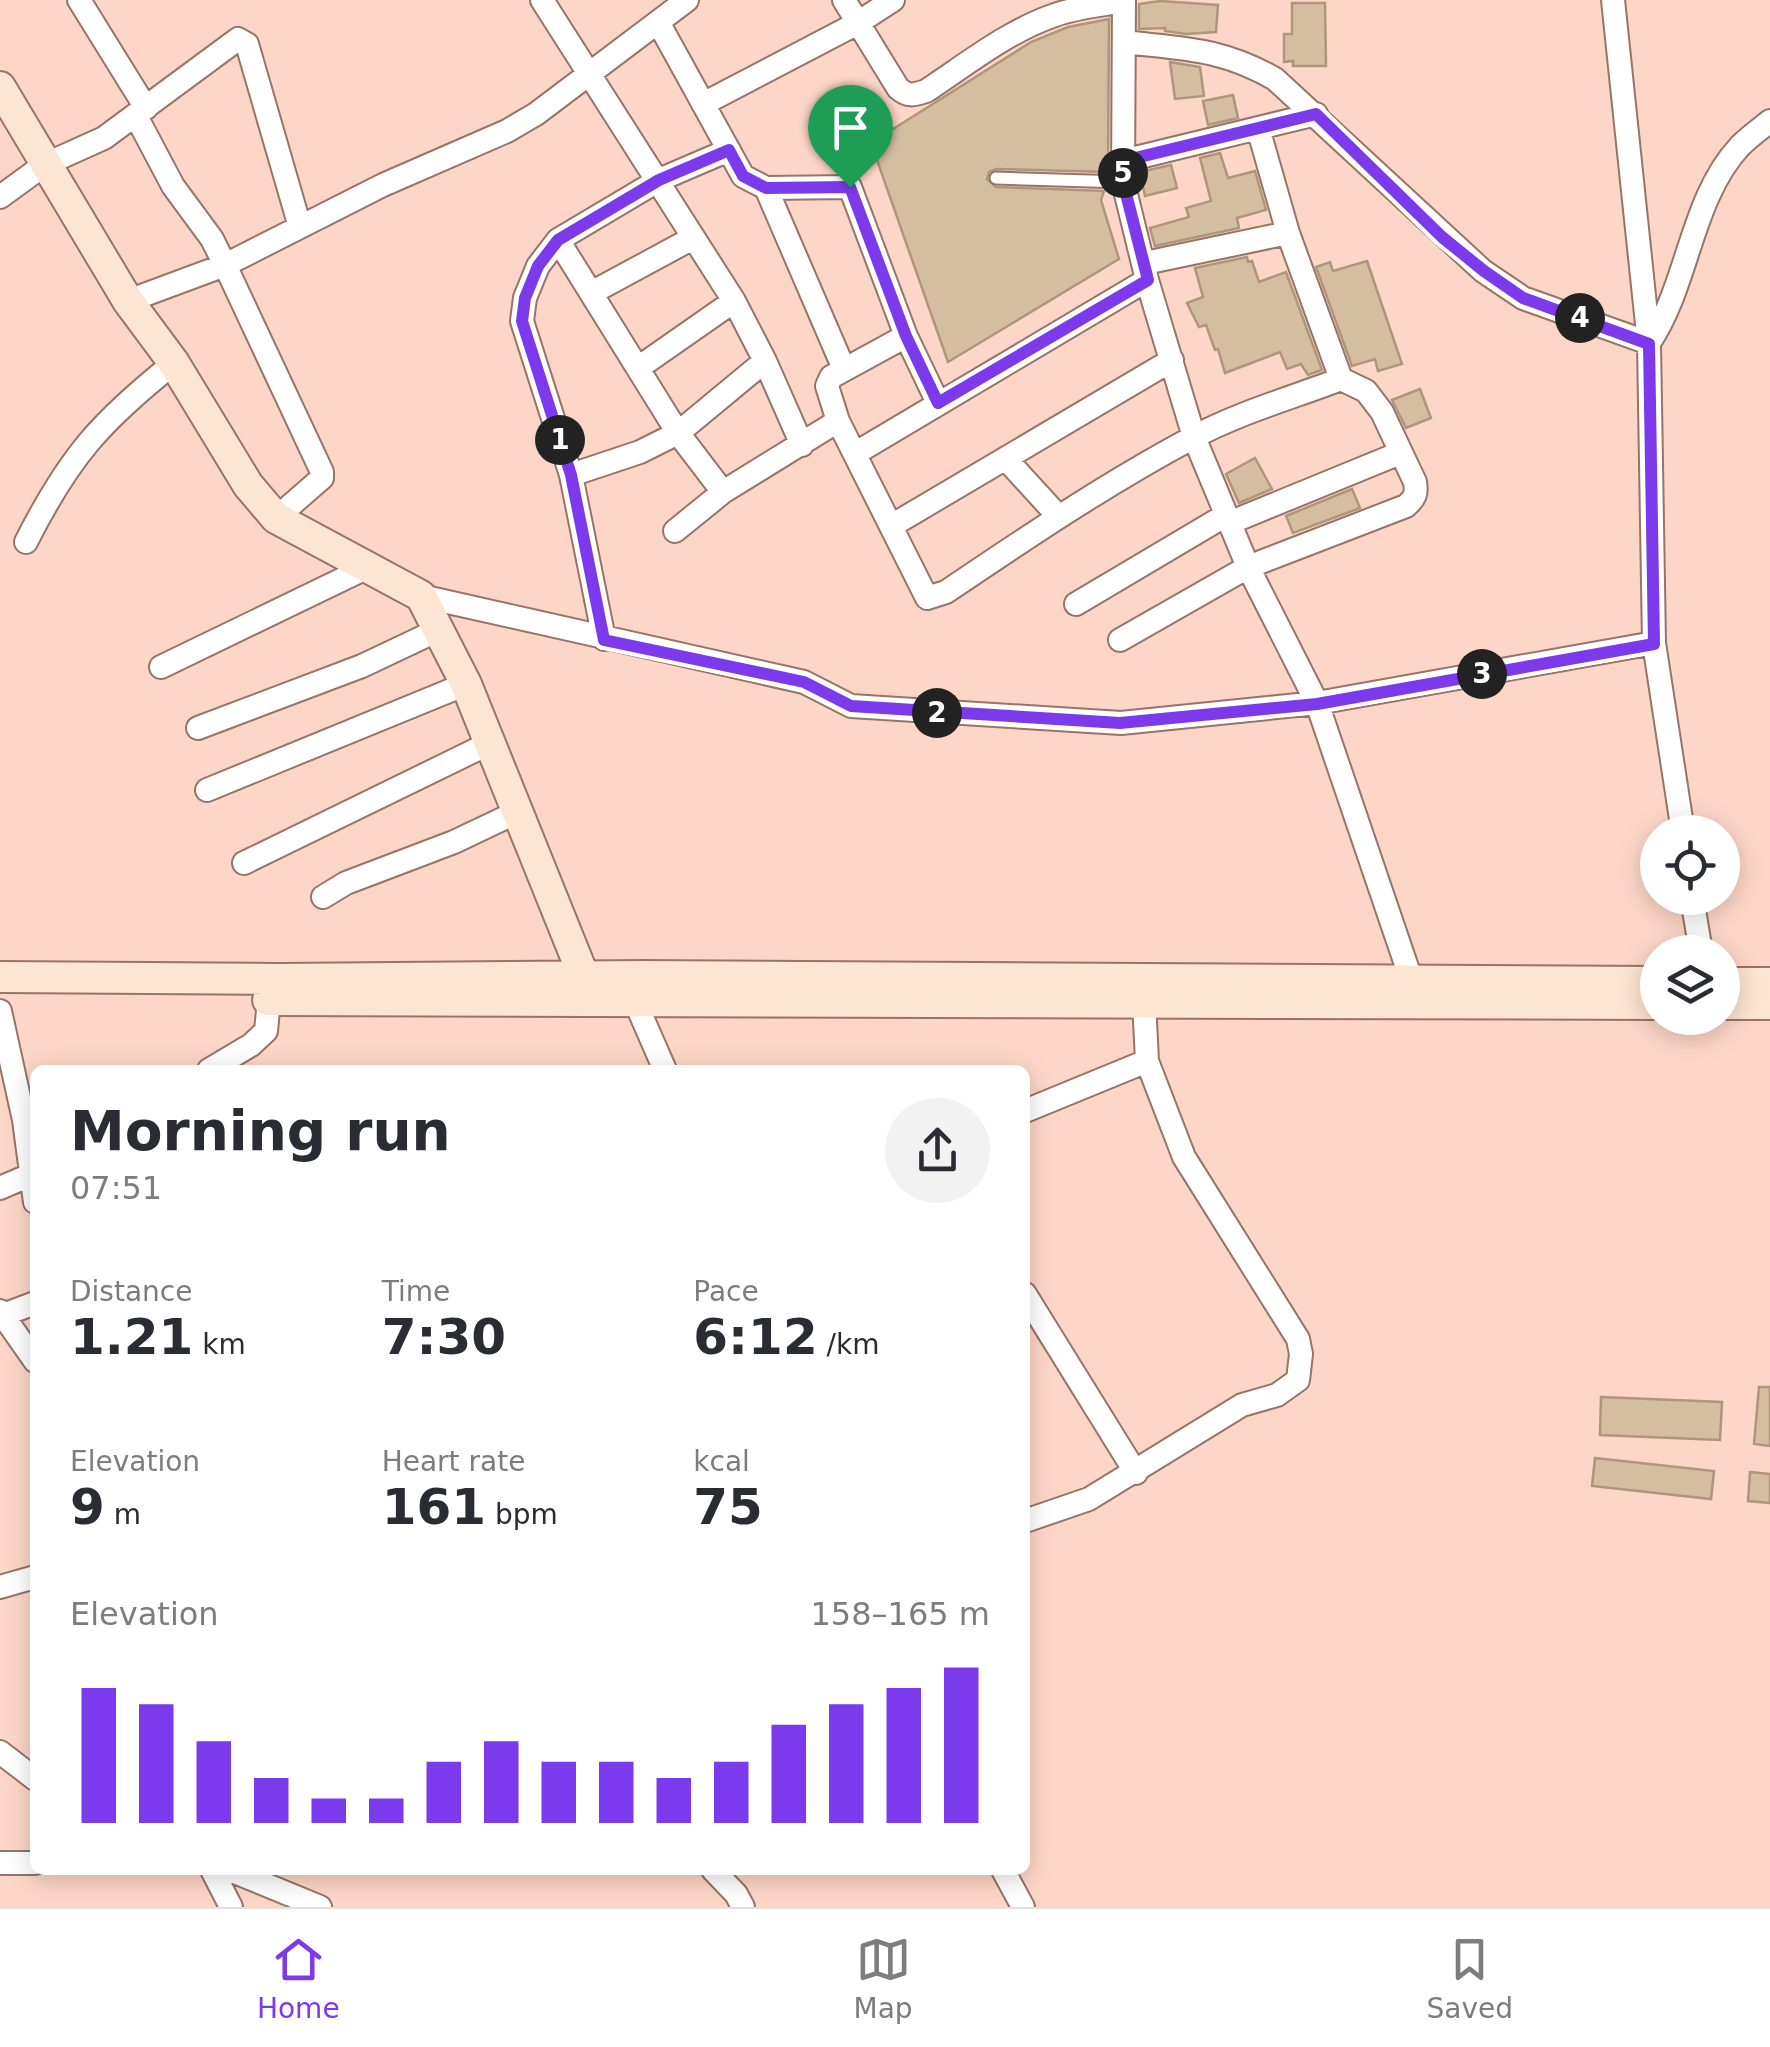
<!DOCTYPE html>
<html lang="en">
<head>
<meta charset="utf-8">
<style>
  :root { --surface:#fff; --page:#f2f2f3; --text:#2b2b33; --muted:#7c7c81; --line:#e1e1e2; --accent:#7c3aed }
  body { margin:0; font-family:"DejaVu Sans",sans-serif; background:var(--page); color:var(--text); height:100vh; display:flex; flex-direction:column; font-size:38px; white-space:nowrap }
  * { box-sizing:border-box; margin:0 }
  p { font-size:32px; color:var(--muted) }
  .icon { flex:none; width:55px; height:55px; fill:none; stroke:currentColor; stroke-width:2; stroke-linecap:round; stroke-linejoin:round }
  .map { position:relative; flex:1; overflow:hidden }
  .drawer { position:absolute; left:30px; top:1065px; width:1000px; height:810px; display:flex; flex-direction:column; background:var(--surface); border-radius:15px; box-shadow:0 5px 25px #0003 }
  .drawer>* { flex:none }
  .fabs { position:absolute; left:1640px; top:815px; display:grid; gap:20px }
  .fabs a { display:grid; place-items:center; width:100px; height:100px; border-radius:50%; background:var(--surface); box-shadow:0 5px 25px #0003; font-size:50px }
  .pin { position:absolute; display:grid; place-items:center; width:85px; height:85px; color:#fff; margin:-102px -42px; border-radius:50% 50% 50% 0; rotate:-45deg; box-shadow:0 0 10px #0007 }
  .pin .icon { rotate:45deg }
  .km { position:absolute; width:50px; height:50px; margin:-25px; border-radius:50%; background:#222; color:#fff; font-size:28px; line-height:50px; text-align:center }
  .round { display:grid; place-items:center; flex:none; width:105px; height:105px; border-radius:52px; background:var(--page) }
  .summary { display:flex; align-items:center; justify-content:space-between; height:170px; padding:0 40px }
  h1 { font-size:55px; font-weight:800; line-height:75px }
  .metrics { display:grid; grid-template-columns:repeat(3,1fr); gap:15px; height:170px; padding:10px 40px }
  .metrics div { display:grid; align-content:center }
  .metrics b { font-size:50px; font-weight:800 }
  .metrics small { font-size:28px; font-weight:400 }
  .metrics p { font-size:28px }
  .chart { height:280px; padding:20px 40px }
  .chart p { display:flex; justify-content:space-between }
  .chart svg { width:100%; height:180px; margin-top:10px; stroke:var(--accent); stroke-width:6 }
  .tab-bar { display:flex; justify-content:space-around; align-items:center; height:140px; border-top:2px solid var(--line); background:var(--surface); font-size:28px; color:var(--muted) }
  .tab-bar a { display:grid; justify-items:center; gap:5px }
  .tab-bar .selected { color:var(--accent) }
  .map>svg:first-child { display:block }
  .building { fill:#d5bda0; stroke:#ad967a; stroke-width:2.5 }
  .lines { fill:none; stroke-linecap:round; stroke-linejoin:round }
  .lane-casing { stroke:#977467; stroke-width:15 }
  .street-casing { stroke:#977467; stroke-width:26 }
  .secondary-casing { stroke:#977467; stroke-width:34 }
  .lane { stroke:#fff; stroke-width:11 }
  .street { stroke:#fff; stroke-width:22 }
  .secondary { stroke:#fce5d2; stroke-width:30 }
  .route-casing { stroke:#fff; stroke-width:20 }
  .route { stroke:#7c3aed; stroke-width:12 }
</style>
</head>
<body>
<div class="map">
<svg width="1770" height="1907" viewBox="0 0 1770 1907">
  <rect width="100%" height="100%" fill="#fdd6c7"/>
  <path class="building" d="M1160,1l58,4 -2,27 -30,2 -21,-3v-3l-26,1v-25z
    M1292,3h33l1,63h-33v-5l-9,1v-28h8z
    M1109,19l-1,153 -112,-3 -7,3 -2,7 9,8 108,4 -3,9 18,59 -171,103 -77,-219 160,-101 37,-15z
    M1170,62l30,5 4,29 -29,3z
    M1233,95l5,23 -30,7 -5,-24z
    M1220,153l8,25 27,-7 11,39 -29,8 2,10 -84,18 -5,-18 39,-11 -3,-9 25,-7 -11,-43z
    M1171,165l6,23 -32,8 -5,-24z
    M1247,257l1,5 4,-1 7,21 27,-10 36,98 -14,5 -7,-11 -14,5 -7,-17 -55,21 -7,-24 -3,1 -9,-25 -7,2 -12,-24 16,-6 -8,-29z
    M1367,261l35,103 -24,7 -3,-12 -23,7 -36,-99 14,-5 3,9z
    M1420,389l11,29 -25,10 -14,-28z
    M1255,458l17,31 -33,14 -13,-29z
    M1352,489l8,19 -67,25 -7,-17z
    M1759,1387h11v59l-16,-2z
    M1601,1397l121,5 -2,38 -120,-5z
    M1595,1458l119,13 -3,28 -119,-13z
    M1750,1472l20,2v29l-22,-2z"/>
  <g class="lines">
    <defs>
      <path id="lane" d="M996,178l127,4"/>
      <path id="street" d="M79,0l67,108
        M542,0l192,301 31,60 37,84
        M844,0l54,88c10,9 16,7 28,3 41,-27 82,-60 129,-76 22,-8 47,-10 69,-14
        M1124,0l-1,182 24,98 47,157 54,130 69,136 95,279
        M1613,0l36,343 5,300 29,189
        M658,22l85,154 23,12 78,181
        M1124,42c60,7 97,6 151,37l208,192 40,27 126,45c40,-59 41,-143 91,-197 9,-9 20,-17 30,-25
        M703,104l153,-80 37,-24
        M136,116l37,70 39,53 13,26 97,207v6l-46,40
        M1258,128l30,105 53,146
        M1123,161l193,-47
        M766,188l84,-1 56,149 32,67
        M0,197l44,-32 60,-27 134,-99 9,5 53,183
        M558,240l120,193 45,59
        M1145,263l143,-30
        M593,292l100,-54
        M128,301l97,-36 158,-80 124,-54 29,-17 151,-114
        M906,336l-75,41 -4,9 11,35 89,177 19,-6c80,-54 160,-108 246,-154 46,-25 99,-40 149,-59l25,12 16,21 33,70c2,12 0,16 -9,24l-158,61 -128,73
        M638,368l96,-67
        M856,453l291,-173
        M1006,459l52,57
        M571,475l69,-23 38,-19 87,-72
        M1229,523l171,-70
        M891,526l281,-166
        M675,531l48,-39 115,-71
        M26,542c43,-85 74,-120 148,-179
        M421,596l383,86 47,24 270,17 196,-20 337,-60
        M1076,604l150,-89
        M604,639l-33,-164 -49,-154 3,-23 13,-32 20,-26 101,-60 70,-30
        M161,667l209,-101
        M198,728l164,-62 76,-36
        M207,790l259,-106
        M244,863l246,-120
        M323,897l23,-14 108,-41 63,-30
        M1692,898l9,54
        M634,999l31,71
        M0,1011l24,109 11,82
        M209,1070l42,-25 15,-14 3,-31
        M1025,1111l122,-50 -3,-60
        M0,1188l35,-15
        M1025,1294l111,179
        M0,1311l35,50
        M3,1315l32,-12
        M1025,1521l64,-22 153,-94 35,-10 21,-15 3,-26 -3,-15 -114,-182 -37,-96
        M0,1587l35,-10
        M0,1752l35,27
        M0,1863h35
        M212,1870l19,37
        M230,1870l90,37
        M713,1870l23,24 7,13
        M1003,1870l20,37"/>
      <path id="secondary" d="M0,87l128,214 46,62 74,122 28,33 145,78 45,88 118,293
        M0,977l279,2 366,-3 1013,6
        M1722,983h48
        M268,1000l1390,4
        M1722,1004h48"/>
    </defs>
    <use href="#lane" class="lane-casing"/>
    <use href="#street" class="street-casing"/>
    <use href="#secondary" class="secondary-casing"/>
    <use href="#lane" class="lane"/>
    <use href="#street" class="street"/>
    <use href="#secondary" class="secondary"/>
  </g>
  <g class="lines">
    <defs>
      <path id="route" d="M1316,114l126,123 42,34 39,27 126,46 5,300 -337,60 -197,19 -269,-17 -47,-24 -200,-42 -33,-165 -49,-154 3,-23 13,-32 20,-26 101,-60 70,-30 14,26 23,12 84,-1 56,149 32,67 210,-123 -25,-98v-21z"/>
    </defs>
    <use href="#route" class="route-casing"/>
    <use href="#route" class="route"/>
  </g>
</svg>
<div class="fabs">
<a><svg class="icon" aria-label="locate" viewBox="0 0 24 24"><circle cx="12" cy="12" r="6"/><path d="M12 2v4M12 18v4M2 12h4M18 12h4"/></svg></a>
<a><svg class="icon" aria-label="layers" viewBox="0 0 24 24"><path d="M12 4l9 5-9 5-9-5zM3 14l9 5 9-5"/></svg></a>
</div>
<div class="pin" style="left:850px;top:187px;background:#1e9e55"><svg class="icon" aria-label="arrive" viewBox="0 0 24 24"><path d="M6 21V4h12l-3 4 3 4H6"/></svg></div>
<b class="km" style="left:560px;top:440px">1</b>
<b class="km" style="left:937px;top:713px">2</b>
<b class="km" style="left:1482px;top:674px">3</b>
<b class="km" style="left:1580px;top:318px">4</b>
<b class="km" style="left:1123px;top:173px">5</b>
<section class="drawer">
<div class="summary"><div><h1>Morning run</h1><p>07:51</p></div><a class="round"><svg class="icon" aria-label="share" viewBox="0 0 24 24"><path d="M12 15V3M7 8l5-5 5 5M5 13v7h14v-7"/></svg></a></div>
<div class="metrics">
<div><p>Distance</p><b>1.21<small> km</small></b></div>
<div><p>Time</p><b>7:30</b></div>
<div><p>Pace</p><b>6:12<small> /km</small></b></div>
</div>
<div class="metrics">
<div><p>Elevation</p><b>9<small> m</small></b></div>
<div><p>Heart rate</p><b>161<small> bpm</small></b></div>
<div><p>kcal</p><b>75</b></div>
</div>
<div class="chart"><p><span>Elevation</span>158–165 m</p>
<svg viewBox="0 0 160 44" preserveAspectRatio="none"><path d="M5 44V11M15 44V15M25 44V24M35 44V33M45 44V38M55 44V38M65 44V29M75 44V24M85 44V29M95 44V29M105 44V33M115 44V29M125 44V20M135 44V15M145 44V11M155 44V6"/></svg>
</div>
</section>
</div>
<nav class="tab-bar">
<a class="selected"><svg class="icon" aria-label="home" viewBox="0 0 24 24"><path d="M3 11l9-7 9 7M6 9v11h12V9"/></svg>Home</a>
<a><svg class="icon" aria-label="map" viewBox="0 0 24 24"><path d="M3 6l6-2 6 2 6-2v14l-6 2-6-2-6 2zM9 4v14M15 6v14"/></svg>Map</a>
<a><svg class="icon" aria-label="saved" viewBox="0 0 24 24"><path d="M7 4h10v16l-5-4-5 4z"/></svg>Saved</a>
</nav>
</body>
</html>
